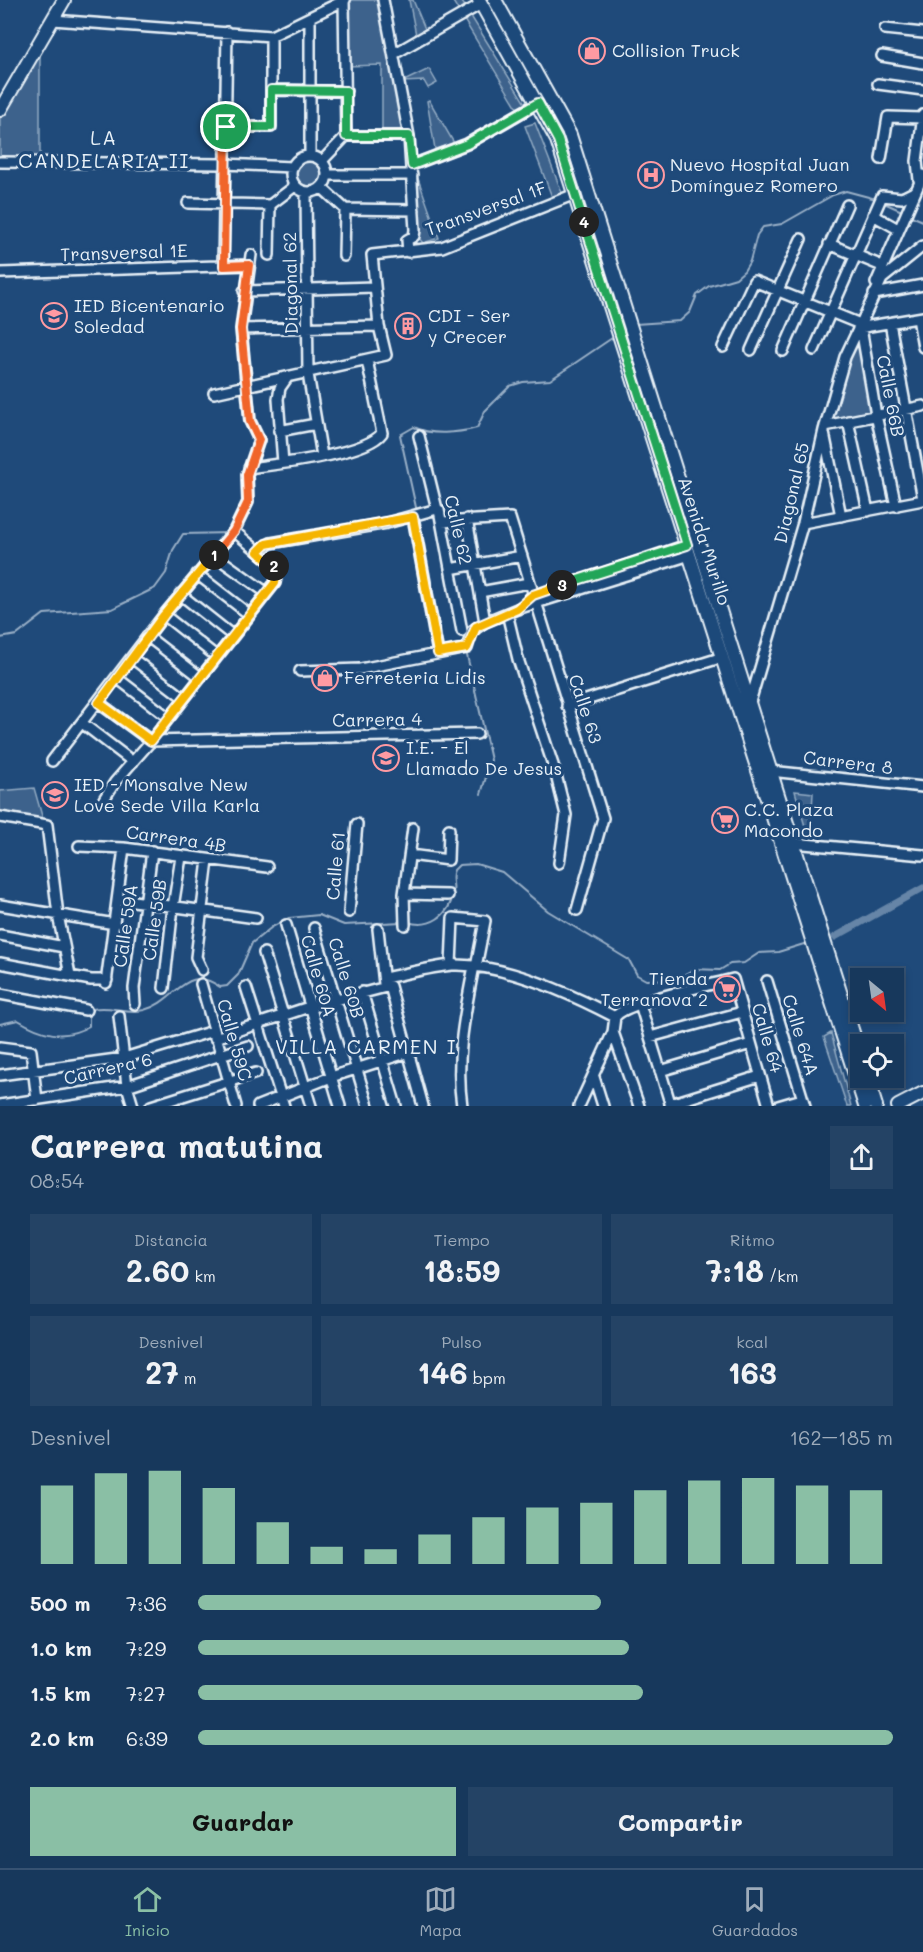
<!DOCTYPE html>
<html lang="es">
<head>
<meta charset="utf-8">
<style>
  :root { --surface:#17385c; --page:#244365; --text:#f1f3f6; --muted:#9eacbb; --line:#365272; --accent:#8abfa5 }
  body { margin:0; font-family:Mali,sans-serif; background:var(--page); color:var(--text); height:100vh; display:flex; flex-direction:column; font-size:22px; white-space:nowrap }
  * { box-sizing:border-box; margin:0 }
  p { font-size:20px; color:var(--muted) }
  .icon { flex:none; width:33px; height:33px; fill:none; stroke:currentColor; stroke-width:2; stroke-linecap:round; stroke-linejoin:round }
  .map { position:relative; height:1106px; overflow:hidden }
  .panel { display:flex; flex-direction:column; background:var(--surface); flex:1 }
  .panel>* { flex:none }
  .needle { width:39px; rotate:151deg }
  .fabs { position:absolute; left:850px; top:968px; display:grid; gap:12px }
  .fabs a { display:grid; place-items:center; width:54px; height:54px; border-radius:0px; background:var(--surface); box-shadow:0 3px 9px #0003,0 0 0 2px var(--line); font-size:30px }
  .pin { position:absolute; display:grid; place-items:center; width:51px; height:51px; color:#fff; margin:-26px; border:3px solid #fff; border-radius:50%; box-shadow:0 2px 6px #0007 }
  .km { position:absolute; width:30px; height:30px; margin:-15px; border-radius:50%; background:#222; color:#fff; font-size:16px; line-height:30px; text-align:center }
  .round { display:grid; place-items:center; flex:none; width:63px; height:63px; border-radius:0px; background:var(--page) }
  .summary { display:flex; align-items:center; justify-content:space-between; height:102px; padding:0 30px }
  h1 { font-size:33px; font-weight:700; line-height:45px }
  .stats { display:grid; grid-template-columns:repeat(3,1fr); gap:9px; height:102px; padding:6px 30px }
  .stats div { display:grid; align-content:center; border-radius:0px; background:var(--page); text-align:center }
  .stats b { font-size:30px; font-weight:700 }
  .stats small { font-size:16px; font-weight:400 }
  .stats p { font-size:16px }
  .chart { height:168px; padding:12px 30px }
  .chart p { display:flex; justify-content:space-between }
  .chart svg { width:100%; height:108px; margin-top:6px; stroke:var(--accent); stroke-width:6 }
  .button { display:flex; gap:12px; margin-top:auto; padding:12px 30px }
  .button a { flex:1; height:69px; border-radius:0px; background:var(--accent); color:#111; font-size:24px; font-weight:700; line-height:69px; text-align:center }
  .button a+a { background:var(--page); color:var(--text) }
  ul { padding:0 30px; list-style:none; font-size:20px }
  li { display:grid; grid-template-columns:96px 72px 1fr; align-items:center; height:45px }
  li i { height:15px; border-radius:8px; background:var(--accent) }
  .menu { display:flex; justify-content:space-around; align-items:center; height:84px; border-top:2px solid var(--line); background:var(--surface); font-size:16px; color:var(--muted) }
  .menu a { display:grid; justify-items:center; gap:3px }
  .menu .on { color:var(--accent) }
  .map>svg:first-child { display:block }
  .green { fill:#3c628c; stroke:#92aac2; stroke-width:1.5 }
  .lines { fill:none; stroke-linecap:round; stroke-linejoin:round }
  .stream { stroke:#9ab0c7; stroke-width:2 }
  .canal { stroke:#6685a7; stroke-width:7 }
  .minor-casing { stroke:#e8f1f8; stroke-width:14 }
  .major-casing { stroke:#e8f1f8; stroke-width:16 }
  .minor { stroke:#1f4a7a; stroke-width:9 }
  .major { stroke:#1f4a7a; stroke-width:12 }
  .split-1-casing { stroke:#fff; stroke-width:12 }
  .split-2-casing { stroke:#fff; stroke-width:12 }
  .split-3-casing { stroke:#fff; stroke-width:12 }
  .split-4-casing { stroke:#fff; stroke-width:12 }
  .split-5-casing { stroke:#fff; stroke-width:12 }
  .split-1 { stroke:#f0652b; stroke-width:8 }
  .split-2 { stroke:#f5b400; stroke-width:8 }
  .split-3 { stroke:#f5b400; stroke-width:8 }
  .split-4 { stroke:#22a559; stroke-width:8 }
  .split-5 { stroke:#22a559; stroke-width:8 }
  .labels { text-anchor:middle; stroke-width:6; stroke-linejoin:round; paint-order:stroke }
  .poi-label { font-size:18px; fill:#e8f1f8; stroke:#1f4a7a; text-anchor:start }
  .street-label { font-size:18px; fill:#e8f1f8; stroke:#1f4a7a }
  .neighbourhood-label { font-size:20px; letter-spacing:1.5px; fill:#e8f1f8; stroke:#1f4a7a }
</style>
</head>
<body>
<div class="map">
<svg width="923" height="1106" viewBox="0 0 923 1106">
  <rect width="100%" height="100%" fill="#1f4a7a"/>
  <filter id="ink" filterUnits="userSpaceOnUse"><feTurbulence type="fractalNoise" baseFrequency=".0167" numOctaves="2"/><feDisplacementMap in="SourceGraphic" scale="12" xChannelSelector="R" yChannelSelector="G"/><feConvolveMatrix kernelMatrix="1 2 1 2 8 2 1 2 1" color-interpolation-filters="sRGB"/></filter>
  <g filter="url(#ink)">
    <path class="green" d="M350,0h29l24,131h-21v-66l-36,1v-63z
      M409,0h4l12,29 -9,6z
      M452,0h9l65,105 -8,4z
      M40,54v105h-40v-41z
      M429,69l8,14 -9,5 -4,-7 -22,1z
      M429,100l25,43 -19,6 -8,-48z
      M535,123l27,70 -10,4 -27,-71z
      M295 174a14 14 0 1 1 28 0a14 14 0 1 1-28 0Z
      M415,170l24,68 -16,5 -5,-6z
      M858,335l16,79 -42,8 17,-68z
      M34,788l10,35 -44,-8v-24z
      M795,791l18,2 -3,51z
      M831,1033l20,73h-4l-23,-69z"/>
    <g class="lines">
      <path class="stream" d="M882,202l22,10
        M909,215l14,6
        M635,324l45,-3 10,-9 7,-17 12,-9 27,-8 8,-7 6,-10 7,-26 6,-8 19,-3 51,-29 13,-4 30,8
        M417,512l-17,-77 14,-8c17,9 44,6 63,1l8,-17 25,-25 13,-4 27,-2 65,-44
        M0,638l17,-3 27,-21 68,-5 43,-21 11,-15 7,-23 10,-16 47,-1
        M466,651l25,109 -10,34
        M408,922c21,7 42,-6 45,-29 2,-9 -3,-15 1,-23l5,-5 17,-1 26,8 46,39 81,49 8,15 9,5 30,-1 18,-10 26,1 10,-6 14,-1 15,-10 19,-1 26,-8
        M0,1024l18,-4c23,14 46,21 71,6v-14l4,-3c17,-4 33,5 51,1 32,-8 42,-48 76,-23l7,-1 11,-11 14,-32 20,-16 17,-9 30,-3 25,10 58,-3"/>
      <path class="canal" d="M835,937l88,-49"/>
      <defs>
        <path id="minor" d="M383,0l26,136 6,94 -1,6 -7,4 1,12
          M53,20l218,16 74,-36
          M885,29l38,4
          M394,54l87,-50
          M882,56l41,7
          M878,84l45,6
          M271,90l75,1
          M226,127h45v-91
          M346,136h63
          M310,155v-137
          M291 174a18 18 0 1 1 36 0a18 18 0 1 1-36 0Z
          M881,159l7,-42 34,1
          M322,161l24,-25 -2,-136
          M0,162l225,2 67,3
          M412,165l55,-21 71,-41
          M327,175h85
          M919,180l-2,-19 6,-46
          M321,187l24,22 -1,47
          M306,192l2,182 14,82
          M188,203l82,2 25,-19
          M345,209l69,1
          M873,215l25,14
          M829,244l53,22
          M269,255l1,-50
          M223,266l4,-234
          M0,273l249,-8
          M876,283l47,-108
          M244,291l130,-4
          M874,294l49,-9
          M918,318l5,29
          M890,323l33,176
          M858,328l65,-11
          M861,328l15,87 20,91
          M241,329l138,-3
          M723,347l31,-66 106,43
          M751,350l50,-111
          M814,350l68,-154 20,2 12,-6
          M783,351l64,-146
          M214,393l172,-38 -7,-29 -7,-71 70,-8 133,-53
          M848,421l20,90
          M825,426l98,-20
          M279,431l37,-7
          M824,433l17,83
          M419,436l18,73 2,1 23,121
          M283,463l-5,-64 2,-11 7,-10
          M249,468c28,-4 117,-13 133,-35l-15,-73
          M413,517l25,136
          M467,519l18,103
          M442,522l68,-4 93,300 -26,92
          M803,523l120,-23
          M258,551l13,-8 116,-20 50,-14
          M214,555l53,38
          M450,569l72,-13
          M197,574l53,41
          M480,592l49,-9
          M180,594l53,42
          M530,598l157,-53
          M507,613l11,46 37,112 11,44 -7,48
          M164,615l52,41
          M147,636l53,41
          M132,658l52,40
          M300,671l60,-2 107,-21 5,-17 13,-9 32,-13 173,-54
          M117,678l52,40
          M750,702l53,-179 21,-93 21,-73 37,-78 41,-33
          M99,703l52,38 326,-7
          M567,706l156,-49
          M82,723l51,39
          M52,761l112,-146 70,-84 14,-29 -1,-27 12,-35 -9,-19 -9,-92 10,-74
          M770,771l153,16
          M104,799l11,-17 36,-41 124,-158 2,-10 -5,-10 -38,-32
          M0,817l47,8 11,90 12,60
          M793,843l130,12
          M79,846l45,2 143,19
          M410,855l38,5 1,-31
          M404,894l44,1
          M119,899l137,19
          M0,905l115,19
          M349,912l8,-88
          M286,925l54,181
          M405,925l-1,-31 9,-66
          M314,928l54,178
          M378,929l6,55
          M0,935l64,12
          M264,953l47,153
          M0,963l91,17h16
          M451,965l2,-47 32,3 -9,46
          M202,970l-6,-13 12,-97
          M384,978c22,-4 46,-11 68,-13 51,-2 119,29 163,52 10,-15 96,-32 118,-38l36,127
          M767,981l38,125
          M106,983l18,-135
          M201,984l35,122
          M246,987l38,119
          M164,988l9,-81 8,-50
          M362,992l34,114
          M0,994l86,16
          M135,1004l-1,-16 18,-137
          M640,1004l31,102
          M119,1016l8,70 6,20
          M615,1017l-2,15 26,74
          M650,1037l92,-25
          M215,1038l94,-31 81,-21 33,120
          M0,1047l31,4 6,49
          M660,1071l91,-27
          M0,1075l124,-17 89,-27
          M594,1077l9,29
          M670,1104l90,-28
          M0,1105l127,-19 121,-40
          M151,1106l105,-33
          M258,1106l73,-29 78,-25
          M462,1106c-7,-47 3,-93 12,-140
          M579,1106l34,-74
          M778,1106l24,-7"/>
        <path id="major" d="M479,0l78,140 308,966
          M495,0l75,135 291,923
          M0,110l64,-110
          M867,1077l9,29
          M898,1106l25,-13"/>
      </defs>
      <use href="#minor" class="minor-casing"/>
      <use href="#major" class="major-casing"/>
      <use href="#minor" class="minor"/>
      <use href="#major" class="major"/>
    </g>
  </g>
  <g class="lines" filter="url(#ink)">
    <defs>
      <path id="split-1" d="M214,555l20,-24 14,-29 -1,-27 12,-35 -9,-19 -9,-92 8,-64 -25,1 2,-139"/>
      <path id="split-2" d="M214,555l-50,60 -65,88 52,38 124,-158 2,-10 -3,-7"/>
      <path id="split-3" d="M274,566l-16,-14 8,-8 147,-27 25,136 29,-5 9,-21 41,-18 16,-14 29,-10"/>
      <path id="split-4" d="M562,585l125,-40 -103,-323"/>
      <path id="split-5" d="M226,127h45v-37l75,1v45h63l3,29 55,-21 71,-41 20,37 26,82"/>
    </defs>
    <use href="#split-1" class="split-1-casing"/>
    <use href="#split-2" class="split-2-casing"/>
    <use href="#split-3" class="split-3-casing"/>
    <use href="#split-4" class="split-4-casing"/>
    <use href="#split-5" class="split-5-casing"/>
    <use href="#split-1" class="split-1"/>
    <use href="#split-2" class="split-2"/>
    <use href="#split-3" class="split-3"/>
    <use href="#split-4" class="split-4"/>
    <use href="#split-5" class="split-5"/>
  </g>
  <defs>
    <symbol id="shop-ring" viewBox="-11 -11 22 22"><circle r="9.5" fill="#1f4a7a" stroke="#ff9aa2" stroke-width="1.5"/><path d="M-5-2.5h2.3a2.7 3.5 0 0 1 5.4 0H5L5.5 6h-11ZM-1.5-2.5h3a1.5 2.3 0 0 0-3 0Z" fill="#ff9aa2"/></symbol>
    <symbol id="hospital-ring" viewBox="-11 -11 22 22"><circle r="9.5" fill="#1f4a7a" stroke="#ff9aa2" stroke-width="1.5"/><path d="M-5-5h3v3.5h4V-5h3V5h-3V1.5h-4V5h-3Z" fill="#ff9aa2"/></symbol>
    <symbol id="school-ring" viewBox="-11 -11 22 22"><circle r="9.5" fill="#1f4a7a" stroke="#ff9aa2" stroke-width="1.5"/><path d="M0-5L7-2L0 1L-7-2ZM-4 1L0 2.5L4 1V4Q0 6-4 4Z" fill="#ff9aa2"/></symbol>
    <symbol id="building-ring" viewBox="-11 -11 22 22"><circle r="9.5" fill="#1f4a7a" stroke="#ff9aa2" stroke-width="1.5"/><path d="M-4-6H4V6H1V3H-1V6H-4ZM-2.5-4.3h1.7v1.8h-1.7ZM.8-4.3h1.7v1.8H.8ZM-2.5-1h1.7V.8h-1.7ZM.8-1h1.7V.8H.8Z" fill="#ff9aa2"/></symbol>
    <symbol id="supermarket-ring" viewBox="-11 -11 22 22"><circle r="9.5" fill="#1f4a7a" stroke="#ff9aa2" stroke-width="1.5"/><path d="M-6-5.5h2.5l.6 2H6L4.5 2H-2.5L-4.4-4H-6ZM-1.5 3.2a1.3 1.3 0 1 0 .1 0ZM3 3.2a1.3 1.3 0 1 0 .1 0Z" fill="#ff9aa2"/></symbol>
  </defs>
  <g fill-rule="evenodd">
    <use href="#shop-ring" x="577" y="36" width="30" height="30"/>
    <use href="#hospital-ring" x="636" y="160" width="30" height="30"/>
    <use href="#school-ring" x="39" y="301" width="30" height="30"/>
    <use href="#building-ring" x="393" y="311" width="30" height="30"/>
    <use href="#shop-ring" x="310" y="663" width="30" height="30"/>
    <use href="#school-ring" x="371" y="743" width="30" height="30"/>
    <use href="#school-ring" x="40" y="780" width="30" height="30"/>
    <use href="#supermarket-ring" x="710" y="805" width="30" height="30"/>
    <use href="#supermarket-ring" x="712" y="974" width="30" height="30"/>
  </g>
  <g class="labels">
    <g class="poi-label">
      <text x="612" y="57">Collision Truck</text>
      <text x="670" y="171">Nuevo Hospital Juan<tspan x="670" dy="21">Domínguez Romero</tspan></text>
      <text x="74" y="312">IED Bicentenario<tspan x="74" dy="21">Soledad</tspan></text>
      <text x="428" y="322">CDI - Ser<tspan x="428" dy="21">y Crecer</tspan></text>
      <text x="344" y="684">Ferreteria Lidis</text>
      <text x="406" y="754">I.E. - El<tspan x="406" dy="21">Llamado De Jesus</tspan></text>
      <text x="74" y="791">IED - Monsalve New<tspan x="74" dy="21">Love Sede Villa Karla</tspan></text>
      <text x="744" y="816">C.C. Plaza<tspan x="744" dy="21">Macondo</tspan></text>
      <text x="708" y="985" text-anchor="end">Tienda<tspan x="708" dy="21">Terranova 2</tspan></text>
    </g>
    <g class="street-label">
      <text transform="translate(486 209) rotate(-20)" y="6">Transversal 1F</text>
      <text transform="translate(124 253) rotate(-2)" y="6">Transversal 1E</text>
      <text transform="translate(291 283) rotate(-91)" y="6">Diagonal 62</text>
      <text transform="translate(890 396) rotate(79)" y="6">Calle 66B</text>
      <text transform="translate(792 493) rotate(-77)" y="6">Diagonal 65</text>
      <text transform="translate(458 530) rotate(77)" y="6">Calle 62</text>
      <text transform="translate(704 541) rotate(72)" y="6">Avenida Murillo</text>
      <text transform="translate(585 709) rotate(72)" y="6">Calle 63</text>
      <text transform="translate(377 720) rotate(-1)" y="6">Carrera 4</text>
      <text transform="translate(848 763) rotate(7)" y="6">Carrera 8</text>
      <text transform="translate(176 839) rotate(8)" y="6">Carrera 4B</text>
      <text transform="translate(336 866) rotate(-85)" y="6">Calle 61</text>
      <text transform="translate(155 920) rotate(-82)" y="6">Calle 59B</text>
      <text transform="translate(126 926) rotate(-82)" y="6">Calle 59A</text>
      <text transform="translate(318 976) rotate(74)" y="6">Calle 60A</text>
      <text transform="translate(346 978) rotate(73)" y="6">Calle 60B</text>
      <text transform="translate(800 1035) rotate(73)" y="6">Calle 64A</text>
      <text transform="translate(767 1038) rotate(74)" y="6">Calle 64</text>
      <text transform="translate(234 1040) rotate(74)" y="6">Calle 59C</text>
      <text transform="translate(108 1069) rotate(-13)" y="6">Carrera 6</text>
    </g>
    <g class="neighbourhood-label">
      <text x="104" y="145">LA<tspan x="104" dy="23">CANDELARIA II</tspan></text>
      <text x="366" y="1054">VILLA CARMEN I</text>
    </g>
  </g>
</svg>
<div class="fabs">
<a><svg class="needle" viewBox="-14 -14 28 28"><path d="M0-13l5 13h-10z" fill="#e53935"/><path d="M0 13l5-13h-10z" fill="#9eacbb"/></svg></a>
<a><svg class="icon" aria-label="locate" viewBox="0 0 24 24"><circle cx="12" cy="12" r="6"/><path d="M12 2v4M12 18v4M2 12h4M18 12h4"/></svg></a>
</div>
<div class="pin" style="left:226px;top:127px;background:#1e9e55"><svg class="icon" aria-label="arrive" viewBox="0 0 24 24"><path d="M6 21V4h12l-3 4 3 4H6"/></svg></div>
<b class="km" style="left:214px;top:555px">1</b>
<b class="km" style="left:274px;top:566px">2</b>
<b class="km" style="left:562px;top:585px">3</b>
<b class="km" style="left:584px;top:222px">4</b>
</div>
<section class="panel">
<div class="summary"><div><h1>Carrera matutina</h1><p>08:54</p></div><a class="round"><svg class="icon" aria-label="share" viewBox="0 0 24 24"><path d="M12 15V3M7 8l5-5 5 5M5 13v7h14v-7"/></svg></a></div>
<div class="stats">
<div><p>Distancia</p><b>2.60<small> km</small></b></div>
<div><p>Tiempo</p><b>18:59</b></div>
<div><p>Ritmo</p><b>7:18<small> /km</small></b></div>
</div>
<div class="stats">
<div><p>Desnivel</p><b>27<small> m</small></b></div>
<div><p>Pulso</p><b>146<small> bpm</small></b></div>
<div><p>kcal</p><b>163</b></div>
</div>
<div class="chart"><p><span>Desnivel</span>162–185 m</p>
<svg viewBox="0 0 160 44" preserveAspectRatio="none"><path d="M5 44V12M15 44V7M25 44V6M35 44V13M45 44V27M55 44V37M65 44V38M75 44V32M85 44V25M95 44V21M105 44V19M115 44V14M125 44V10M135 44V9M145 44V12M155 44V14"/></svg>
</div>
<ul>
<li><b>500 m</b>7:36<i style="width:58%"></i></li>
<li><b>1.0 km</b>7:29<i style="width:62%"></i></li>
<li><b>1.5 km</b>7:27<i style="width:64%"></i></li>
<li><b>2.0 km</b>6:39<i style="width:100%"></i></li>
</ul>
<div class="button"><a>Guardar</a><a>Compartir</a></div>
</section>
<nav class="menu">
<a class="on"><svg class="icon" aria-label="home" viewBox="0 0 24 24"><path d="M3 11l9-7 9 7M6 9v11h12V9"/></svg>Inicio</a>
<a><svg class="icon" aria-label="map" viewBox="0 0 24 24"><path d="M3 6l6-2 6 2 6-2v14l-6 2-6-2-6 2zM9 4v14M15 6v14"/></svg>Mapa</a>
<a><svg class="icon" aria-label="saved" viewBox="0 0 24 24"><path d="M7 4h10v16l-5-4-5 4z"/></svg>Guardados</a>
</nav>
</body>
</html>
